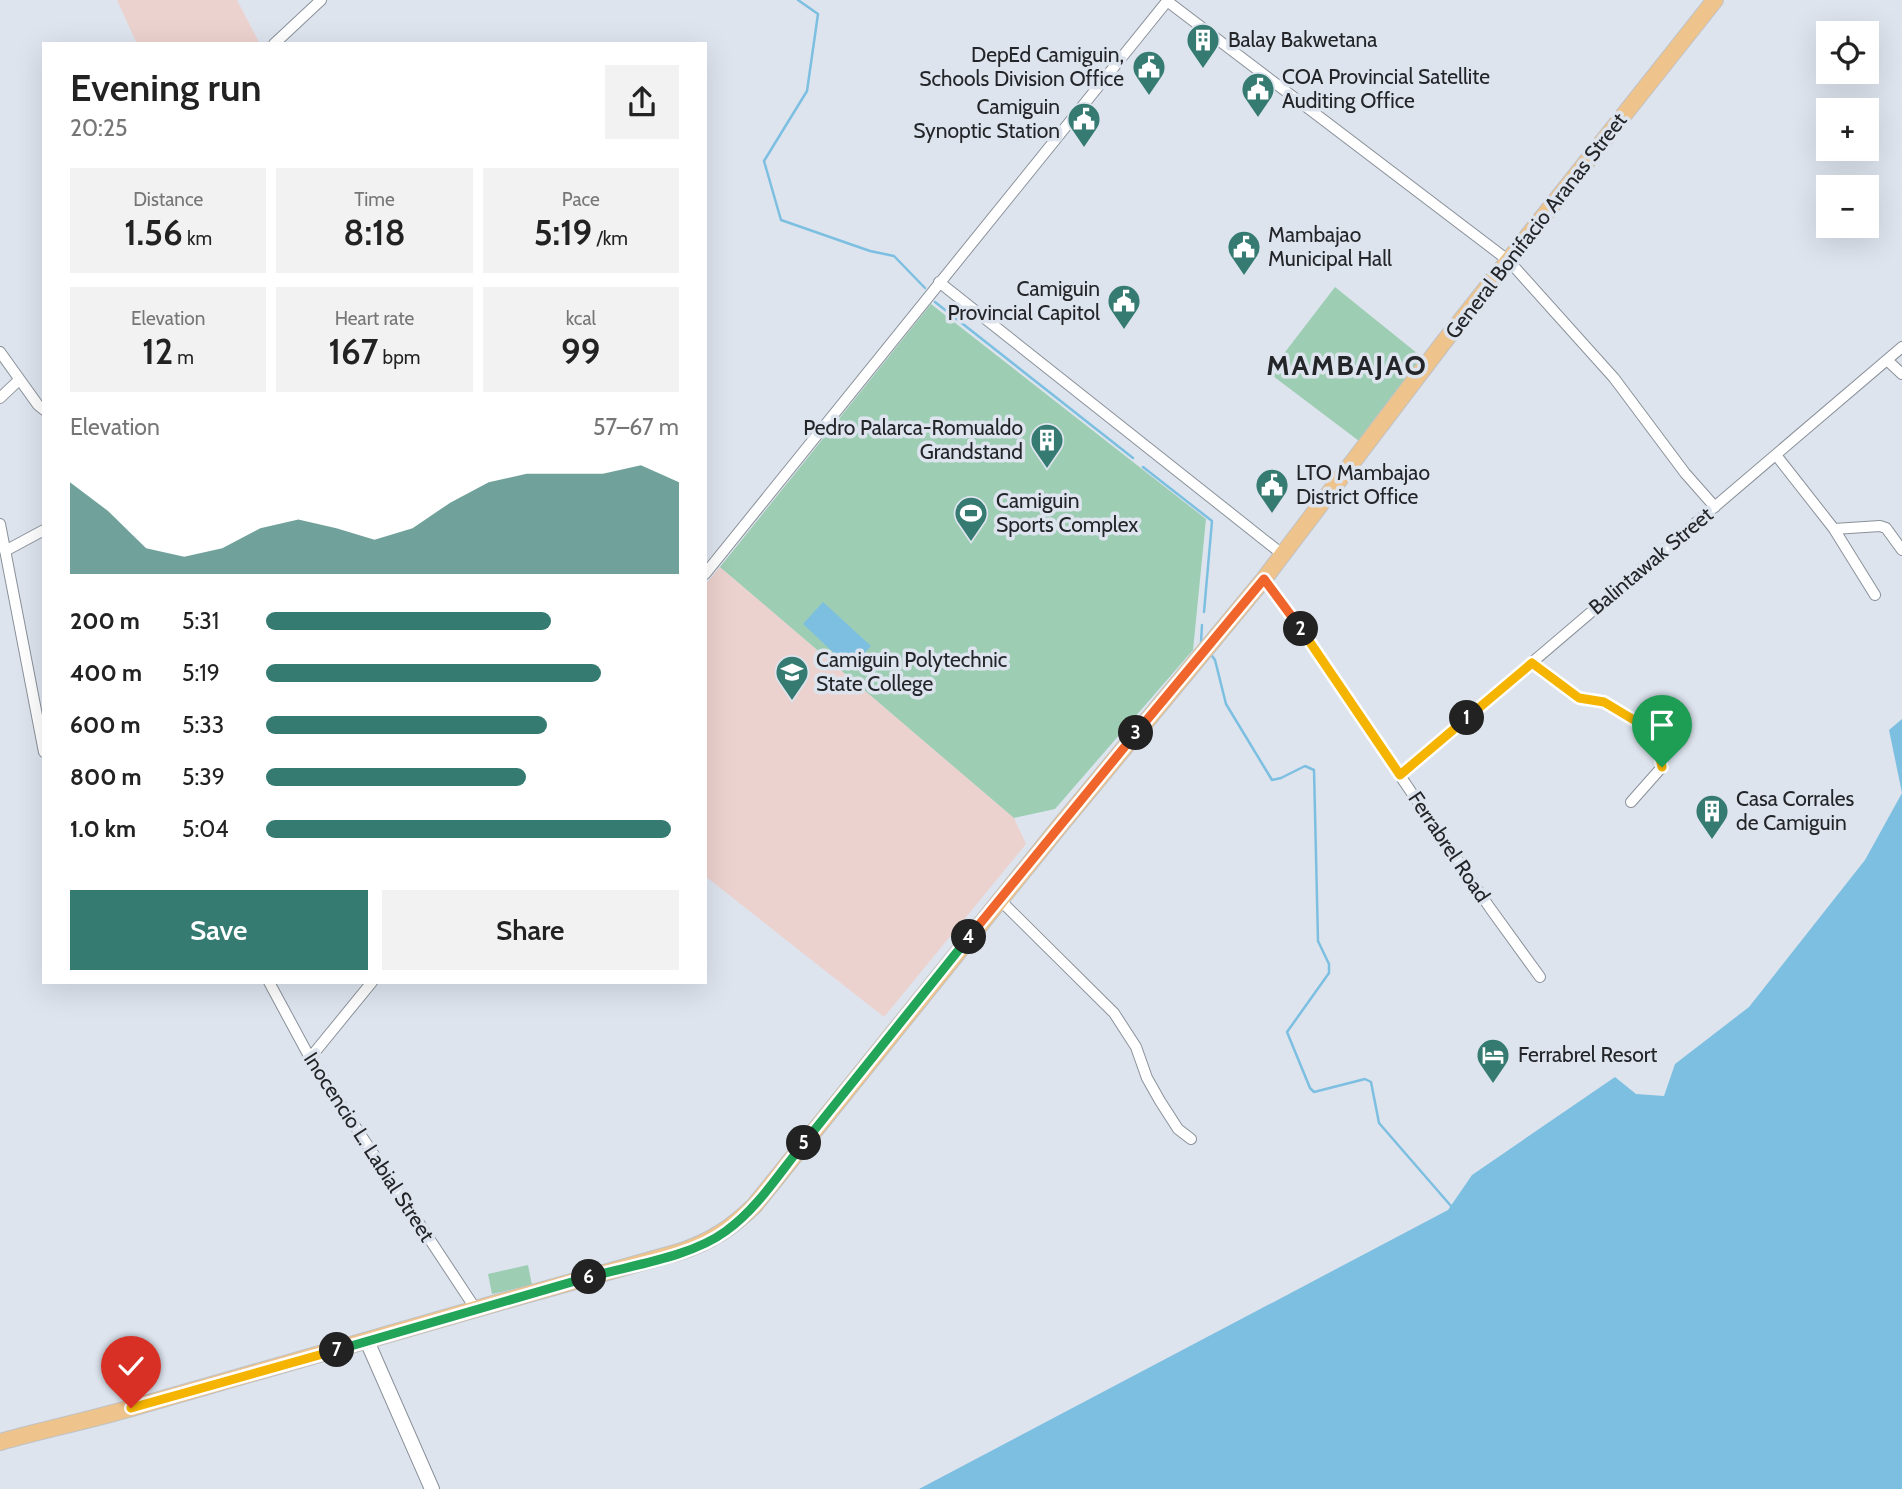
<!DOCTYPE html>
<html lang="en">
<head>
<meta charset="utf-8">
<style>
  :root { --surface:#fff; --page:#f2f2f2; --text:#222; --muted:#767676; --accent:#357b72 }
  body { margin:0; font-family:Cabin,sans-serif; background:var(--page); color:var(--text); height:100vh; display:flex; flex-direction:column; font-size:26px; white-space:nowrap }
  * { box-sizing:border-box; margin:0 }
  p { font-size:23px; color:var(--muted) }
  .icon { flex:none; width:38px; height:38px; fill:none; stroke:currentColor; stroke-width:2; stroke-linecap:round; stroke-linejoin:round }
  .map { position:relative; flex:1; overflow:hidden }
  .drawer { position:absolute; left:42px; top:42px; width:665px; height:942px; display:flex; flex-direction:column; background:var(--surface); border-radius:0px; box-shadow:0 7px 28px #0002 }
  .drawer>* { flex:none }
  .controls { position:absolute; left:1816px; top:21px; display:grid; gap:14px }
  .controls a { display:grid; place-items:center; width:63px; height:63px; border-radius:0px; background:var(--surface); box-shadow:0 7px 28px #0002; font-size:35px }
  .pin { position:absolute; display:grid; place-items:center; width:60px; height:60px; color:#fff; margin:-72px -30px; border-radius:50% 50% 50% 0; rotate:-45deg; box-shadow:0 0 7px #0007 }
  .pin .icon { rotate:45deg }
  .km { position:absolute; width:35px; height:35px; margin:-18px; border-radius:50%; background:#222; color:#fff; font-size:19px; line-height:35px; text-align:center }
  .round { display:grid; place-items:center; flex:none; width:74px; height:74px; border-radius:0px; background:var(--page) }
  .summary { display:flex; align-items:center; justify-content:space-between; height:119px; padding:0 28px }
  h1 { font-size:38px; font-weight:600; line-height:52px }
  .stats { display:grid; grid-template-columns:repeat(3,1fr); gap:10px; height:119px; padding:7px 28px }
  .stats div { display:grid; align-content:center; border-radius:0px; background:var(--page); text-align:center }
  .stats b { font-size:35px; font-weight:600 }
  .stats small { font-size:19px; font-weight:400 }
  .stats p { font-size:19px }
  .chart { height:196px; padding:14px 28px }
  .chart p { display:flex; justify-content:space-between }
  .chart svg { width:100%; height:126px; margin-top:7px; fill:var(--accent); opacity:.7 }
  .action { display:flex; gap:14px; margin-top:auto; padding:14px 28px }
  .action a { flex:1; height:80px; border-radius:0px; background:var(--accent); color:#fff; font-size:28px; font-weight:600; line-height:80px; text-align:center }
  .action a+a { background:var(--page); color:var(--text) }
  ul { padding:0 28px; list-style:none; font-size:23px }
  li { display:grid; grid-template-columns:112px 84px 1fr; align-items:center; height:52px }
  li i { height:18px; border-radius:9px; background:var(--accent) }
  .map>svg:first-child { display:block }
  .education { fill:#ecd2ce }
  .green { fill:#9dcdb3 }
  .water { fill:#7dbfe1 }
  .lines { fill:none; stroke-linecap:round; stroke-linejoin:round }
  .stream { stroke:#7dbfe1; stroke-width:2.5 }
  .street-casing { stroke:#8a919a; stroke-width:12 }
  .secondary-casing { stroke:#8a919a; stroke-width:16 }
  .primary-casing { stroke:#c1c2c3; stroke-width:18 }
  .street { stroke:#fff; stroke-width:10 }
  .secondary { stroke:#fff; stroke-width:14 }
  .primary { stroke:#eec38c; stroke-width:16 }
  .split-1-casing { stroke:#fff; stroke-width:14 }
  .split-2-casing { stroke:#fff; stroke-width:14 }
  .split-3-casing { stroke:#fff; stroke-width:14 }
  .split-4-casing { stroke:#fff; stroke-width:14 }
  .split-5-casing { stroke:#fff; stroke-width:14 }
  .split-6-casing { stroke:#fff; stroke-width:14 }
  .split-7-casing { stroke:#fff; stroke-width:14 }
  .split-8-casing { stroke:#fff; stroke-width:14 }
  .split-1 { stroke:#f5b400; stroke-width:9 }
  .split-2 { stroke:#f5b400; stroke-width:9 }
  .split-3 { stroke:#f0652b; stroke-width:9 }
  .split-4 { stroke:#f0652b; stroke-width:9 }
  .split-5 { stroke:#22a559; stroke-width:9 }
  .split-6 { stroke:#22a559; stroke-width:9 }
  .split-7 { stroke:#22a559; stroke-width:9 }
  .split-8 { stroke:#f5b400; stroke-width:9 }
  .labels { text-anchor:middle; stroke-width:7; stroke-linejoin:round; paint-order:stroke }
  .poi-label { font-size:21px; fill:#232529; stroke:#dde4ee; text-anchor:start }
  .street-label { font-size:21px; fill:#232529; stroke:#dde4ee }
  .district-label { font-size:28px; font-weight:bold; letter-spacing:2px; fill:#232529; stroke:#dde4ee }
</style>
</head>
<body>
<div class="map">
<svg width="1902" height="1489" viewBox="0 0 1902 1489">
  <rect width="100%" height="100%" fill="#dde4ee"/>
  <path class="education" d="M117,0h120l23,44h-123z
    M720,567l294,251 12,26 -142,173 -179,-141v-291z"/>
  <path class="green" d="M1335,287l88,71 -64,83 -90,-68z
    M931,304l275,215 -13,131 -138,159 -41,9 -294,-251z
    M528,1265l4,20 -40,9 -4,-20z"/>
  <path class="water" d="M823,602l48,44 -21,22 -47,-44z
    M1902,719v770h-983l529,-279 24,-35 143,-98 21,17 28,2 11,-32 74,-57 116,-147 37,-67 -13,-63z"/>
  <g class="lines">
    <path class="stream" d="M798,0l20,14 -11,77 -43,70 17,59 89,31 24,5 31,32
      M935,302l198,156
      M1143,467l69,54 -8,91
      M1202,625l-1,17 3,3
      M1210,653l5,7 11,44 46,76 9,-2 24,-12 9,4 4,171 11,23v9l-42,59 23,56 4,4 51,-13 6,3 8,41 72,83"/>
    <defs>
      <path id="street" d="M1167,1l342,260 105,117 71,95 30,34
        M274,44l47,-44
        M939,282l343,272
        M0,352l38,53 6,5
        M1887,360l15,14
        M0,398l19,-18
        M1776,455l58,74 41,66
        M0,524l44,228
        M1834,529l46,-3 6,2 16,22
        M5,551l39,-21
        M705,574l463,-574
        M1264,579l33,45 193,284 50,69
        M1532,663l47,35 25,4 50,30 8,35 -31,35
        M1400,775l502,-428
        M1000,900l114,113 22,34 11,31 13,23 18,28 13,10
        M269,982l41,76 165,250
        M310,1058l62,-76"/>
      <path id="secondary" d="M367,1341l65,148"/>
      <path id="primary" d="M0,1442c42,-12 86,-21 128,-33 184,-54 367,-106 551,-157 31,-10 52,-24 75,-46l305,-379 205,-248 179,-236 272,-343"/>
    </defs>
    <use href="#street" class="street-casing"/>
    <use href="#secondary" class="secondary-casing"/>
    <use href="#primary" class="primary-casing"/>
    <use href="#street" class="street"/>
    <use href="#secondary" class="secondary"/>
    <use href="#primary" class="primary"/>
  </g>
  <g class="lines">
    <defs>
      <path id="split-1" d="M1467,718l65,-55 47,35 25,4 50,30 8,35"/>
      <path id="split-2" d="M1301,629l99,146 67,-57"/>
      <path id="split-3" d="M1136,733l128,-154 37,50"/>
      <path id="split-4" d="M969,937l167,-204"/>
      <path id="split-5" d="M804,1143l165,-206"/>
      <path id="split-6" d="M589,1277c43,-12 102,-20 137,-46 32,-23 54,-59 78,-88"/>
      <path id="split-7" d="M337,1350l252,-73"/>
      <path id="split-8" d="M131,1408l206,-58"/>
    </defs>
    <use href="#split-1" class="split-1-casing"/>
    <use href="#split-2" class="split-2-casing"/>
    <use href="#split-3" class="split-3-casing"/>
    <use href="#split-4" class="split-4-casing"/>
    <use href="#split-5" class="split-5-casing"/>
    <use href="#split-6" class="split-6-casing"/>
    <use href="#split-7" class="split-7-casing"/>
    <use href="#split-8" class="split-8-casing"/>
    <use href="#split-1" class="split-1"/>
    <use href="#split-2" class="split-2"/>
    <use href="#split-3" class="split-3"/>
    <use href="#split-4" class="split-4"/>
    <use href="#split-5" class="split-5"/>
    <use href="#split-6" class="split-6"/>
    <use href="#split-7" class="split-7"/>
    <use href="#split-8" class="split-8"/>
  </g>
  <defs>
    <symbol id="building-pin" viewBox="-11 -11 22 30"><path d="M0 17L-7.5 6A9.5 9.5 0 1 1 7.5 6Z" fill="#357b72" stroke="#dde4ee"/><path d="M-4-6H4V6H1V3H-1V6H-4ZM-2.5-4.3h1.7v1.8h-1.7ZM.8-4.3h1.7v1.8H.8ZM-2.5-1h1.7V.8h-1.7ZM.8-1h1.7V.8H.8Z" fill="#fff"/></symbol>
    <symbol id="civic-pin" viewBox="-11 -11 22 30"><path d="M0 17L-7.5 6A9.5 9.5 0 1 1 7.5 6Z" fill="#357b72" stroke="#dde4ee"/><path d="M-.6-6.5H3V-4.5H.6V-3L4-1V1h2V6H-6V1h2V-1L-.6-3ZM-1.2 2.5V6h2.4V2.5Z" fill="#fff"/></symbol>
    <symbol id="stadium-pin" viewBox="-11 -11 22 30"><path d="M0 17L-7.5 6A9.5 9.5 0 1 1 7.5 6Z" fill="#357b72" stroke="#dde4ee"/><path d="M0-5a6.5 5 0 1 0 0 10a6.5 5 0 1 0 0-10ZM-3.5-1.8h7v3.6h-7Z" fill="#fff"/></symbol>
    <symbol id="university-pin" viewBox="-11 -11 22 30"><path d="M0 17L-7.5 6A9.5 9.5 0 1 1 7.5 6Z" fill="#357b72" stroke="#dde4ee"/><path d="M0-5L7-2L0 1L-7-2ZM-4 1L0 2.5L4 1V4Q0 6-4 4Z" fill="#fff"/></symbol>
    <symbol id="hotel-pin" viewBox="-11 -11 22 30"><path d="M0 17L-7.5 6A9.5 9.5 0 1 1 7.5 6Z" fill="#357b72" stroke="#dde4ee"/><path d="M-6-4.5h1.5V1H6V5H4.5V3h-9V5H-6ZM-4 0a1.8 1.8 0 1 1 3.6 0ZM.5 0V-2.5h3Q6-2.5 6 0Z" fill="#fff"/></symbol>
  </defs>
  <g fill-rule="evenodd">
    <use href="#building-pin" x="1184" y="21" width="38" height="52"/>
    <use href="#civic-pin" x="1130" y="48" width="38" height="52"/>
    <use href="#civic-pin" x="1239" y="70" width="38" height="52"/>
    <use href="#civic-pin" x="1065" y="100" width="38" height="52"/>
    <use href="#civic-pin" x="1225" y="228" width="38" height="52"/>
    <use href="#civic-pin" x="1105" y="282" width="38" height="52"/>
    <use href="#building-pin" x="1028" y="421" width="38" height="52"/>
    <use href="#civic-pin" x="1253" y="466" width="38" height="52"/>
    <use href="#stadium-pin" x="952" y="494" width="38" height="52"/>
    <use href="#university-pin" x="773" y="653" width="38" height="52"/>
    <use href="#building-pin" x="1693" y="792" width="38" height="52"/>
    <use href="#hotel-pin" x="1474" y="1036" width="38" height="52"/>
  </g>
  <g class="labels">
    <g class="poi-label">
      <text x="1228" y="47">Balay Bakwetana</text>
      <text x="1124" y="62" text-anchor="end">DepEd Camiguin,<tspan x="1124" dy="24">Schools Division Office</tspan></text>
      <text x="1282" y="84">COA Provincial Satellite<tspan x="1282" dy="24">Auditing Office</tspan></text>
      <text x="1060" y="114" text-anchor="end">Camiguin<tspan x="1060" dy="24">Synoptic Station</tspan></text>
      <text x="1268" y="242">Mambajao<tspan x="1268" dy="24">Municipal Hall</tspan></text>
      <text x="1100" y="296" text-anchor="end">Camiguin<tspan x="1100" dy="24">Provincial Capitol</tspan></text>
      <text x="1023" y="435" text-anchor="end">Pedro Palarca-Romualdo<tspan x="1023" dy="24">Grandstand</tspan></text>
      <text x="1296" y="480">LTO Mambajao<tspan x="1296" dy="24">District Office</tspan></text>
      <text x="996" y="508">Camiguin<tspan x="996" dy="24">Sports Complex</tspan></text>
      <text x="816" y="667">Camiguin Polytechnic<tspan x="816" dy="24">State College</tspan></text>
      <text x="1736" y="806">Casa Corrales<tspan x="1736" dy="24">de Camiguin</tspan></text>
      <text x="1518" y="1062">Ferrabrel Resort</text>
    </g>
    <g class="street-label">
      <text transform="translate(1536 226) rotate(-52)" y="7">General Bonifacio Aranas Street</text>
      <text transform="translate(1651 561) rotate(-40)" y="7">Balintawak Street</text>
      <text transform="translate(1449 847) rotate(56)" y="7">Ferrabrel Road</text>
      <text transform="translate(369 1147) rotate(57)" y="7">Inocencio L. Labial Street</text>
    </g>
    <g class="district-label">
      <text x="1347" y="375">MAMBAJAO</text>
    </g>
  </g>
</svg>
<div class="controls">
<a><svg class="icon" aria-label="locate" viewBox="0 0 24 24"><circle cx="12" cy="12" r="6"/><path d="M12 2v4M12 18v4M2 12h4M18 12h4"/></svg></a>
<a>+</a>
<a>−</a>
</div>
<div class="pin" style="left:1662px;top:767px;background:#1e9e55"><svg class="icon" aria-label="arrive" viewBox="0 0 24 24"><path d="M6 21V4h12l-3 4 3 4H6"/></svg></div>
<div class="pin" style="left:131px;top:1408px;background:#d93025"><svg class="icon" aria-label="check" viewBox="0 0 24 24"><path d="M5 12l5 5 9-10"/></svg></div>
<b class="km" style="left:1467px;top:718px">1</b>
<b class="km" style="left:1301px;top:629px">2</b>
<b class="km" style="left:1136px;top:733px">3</b>
<b class="km" style="left:969px;top:937px">4</b>
<b class="km" style="left:804px;top:1143px">5</b>
<b class="km" style="left:589px;top:1277px">6</b>
<b class="km" style="left:337px;top:1350px">7</b>
<section class="drawer">
<div class="summary"><div><h1>Evening run</h1><p>20:25</p></div><a class="round"><svg class="icon" aria-label="share" viewBox="0 0 24 24"><path d="M12 15V3M7 8l5-5 5 5M5 13v7h14v-7"/></svg></a></div>
<div class="stats">
<div><p>Distance</p><b>1.56<small> km</small></b></div>
<div><p>Time</p><b>8:18</b></div>
<div><p>Pace</p><b>5:19<small> /km</small></b></div>
</div>
<div class="stats">
<div><p>Elevation</p><b>12<small> m</small></b></div>
<div><p>Heart rate</p><b>167<small> bpm</small></b></div>
<div><p>kcal</p><b>99</b></div>
</div>
<div class="chart"><p><span>Elevation</span>57–67 m</p>
<svg viewBox="0 0 160 44" preserveAspectRatio="none"><path d="M0 44V12L10 22L20 35L30 38L40 35L50 28L60 25L70 28L80 32L90 28L100 19L110 12L120 9L130 9L140 9L150 6L160 12V44z"/></svg>
</div>
<ul>
<li><b>200 m</b>5:31<i style="width:69%"></i></li>
<li><b>400 m</b>5:19<i style="width:81%"></i></li>
<li><b>600 m</b>5:33<i style="width:68%"></i></li>
<li><b>800 m</b>5:39<i style="width:63%"></i></li>
<li><b>1.0 km</b>5:04<i style="width:98%"></i></li>
</ul>
<div class="action"><a>Save</a><a>Share</a></div>
</section>
</div>
</body>
</html>
